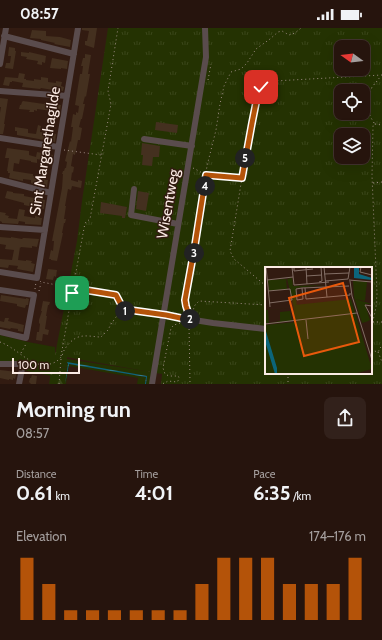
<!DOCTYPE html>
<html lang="en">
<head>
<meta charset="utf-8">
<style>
  :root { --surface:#26140d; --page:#32211b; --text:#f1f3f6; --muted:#a49e9d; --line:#42332e; --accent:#b45309 }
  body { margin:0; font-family:Cabin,sans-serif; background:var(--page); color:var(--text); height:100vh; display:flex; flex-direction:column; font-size:15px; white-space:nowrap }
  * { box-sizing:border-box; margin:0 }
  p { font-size:13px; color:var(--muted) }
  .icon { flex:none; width:22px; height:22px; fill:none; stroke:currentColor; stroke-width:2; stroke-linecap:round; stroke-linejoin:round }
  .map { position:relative; height:356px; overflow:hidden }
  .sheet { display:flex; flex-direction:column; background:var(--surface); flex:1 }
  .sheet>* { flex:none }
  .needle { width:26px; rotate:285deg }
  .tools { position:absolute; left:334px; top:12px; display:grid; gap:8px }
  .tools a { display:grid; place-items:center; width:36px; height:36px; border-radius:8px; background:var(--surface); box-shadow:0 4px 16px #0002,0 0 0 1px var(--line); font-size:20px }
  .scale { position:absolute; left:12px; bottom:10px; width:68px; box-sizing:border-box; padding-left:4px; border:2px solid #fbebe4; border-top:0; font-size:11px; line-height:14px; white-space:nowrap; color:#fbebe4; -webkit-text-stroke:3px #321b11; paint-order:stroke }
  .pin { position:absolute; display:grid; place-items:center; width:34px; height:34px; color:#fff; margin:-17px; border-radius:8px; box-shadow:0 2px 6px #0006 }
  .km { position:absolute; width:20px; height:20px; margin:-10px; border-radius:50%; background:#222; color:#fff; font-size:11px; line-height:20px; text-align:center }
  .round { display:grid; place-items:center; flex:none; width:42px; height:42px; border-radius:8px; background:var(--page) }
  .overview { display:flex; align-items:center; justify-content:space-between; height:68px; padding:0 16px }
  h1 { font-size:22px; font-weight:700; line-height:30px }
  .figures { display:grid; grid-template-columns:repeat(3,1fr); gap:6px; height:68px; padding:4px 16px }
  .figures div { display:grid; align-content:center }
  .figures b { font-size:20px; font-weight:700 }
  .figures small { font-size:11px; font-weight:400 }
  .figures p { font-size:11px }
  .chart { height:112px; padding:8px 16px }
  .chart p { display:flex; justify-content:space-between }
  .chart svg { width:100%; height:72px; margin-top:4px; stroke:var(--accent); stroke-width:6 }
  .status { display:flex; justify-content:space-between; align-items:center; height:28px; padding:0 20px; background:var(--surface); direction:ltr }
  .status svg { height:11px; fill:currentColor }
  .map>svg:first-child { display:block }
  .grass { fill:#243202 }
  .forest { fill:url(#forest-firs) }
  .park { fill:url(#park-tufts); fill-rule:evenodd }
  .water { fill:url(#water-rules) }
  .building { fill:#44301f }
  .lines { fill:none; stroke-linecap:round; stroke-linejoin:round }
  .path { stroke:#9f8c84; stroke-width:1; stroke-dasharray:1 3; stroke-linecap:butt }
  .minor { stroke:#5a4c4d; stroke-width:6 }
  .route-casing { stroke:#fff; stroke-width:8 }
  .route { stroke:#b45309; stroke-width:5 }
  .labels { text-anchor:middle; stroke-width:3; stroke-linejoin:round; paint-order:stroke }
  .street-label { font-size:15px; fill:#fbebe4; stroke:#321b11 }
  .inset-road { fill:none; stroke:#826e65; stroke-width:1 }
  .view { fill:#e8590c; fill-opacity:0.15; stroke:#e8590c; stroke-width:2 }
  .inset-edge { fill:none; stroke:#fbebe4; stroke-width:2 }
</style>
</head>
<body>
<div class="status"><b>08:57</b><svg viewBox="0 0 49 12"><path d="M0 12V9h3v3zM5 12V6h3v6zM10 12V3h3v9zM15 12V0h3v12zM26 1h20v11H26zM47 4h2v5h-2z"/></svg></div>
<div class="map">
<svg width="382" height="356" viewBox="0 0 382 356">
  <defs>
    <pattern id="forest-firs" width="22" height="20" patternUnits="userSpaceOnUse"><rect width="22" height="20" fill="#243202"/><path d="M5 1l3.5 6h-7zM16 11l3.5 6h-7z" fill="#3a461a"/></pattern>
    <pattern id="park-tufts" width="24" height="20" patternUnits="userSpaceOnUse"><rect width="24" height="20" fill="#243202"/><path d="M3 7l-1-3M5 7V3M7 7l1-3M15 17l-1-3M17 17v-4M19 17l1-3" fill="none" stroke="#3a461a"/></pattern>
    <pattern id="water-rules" width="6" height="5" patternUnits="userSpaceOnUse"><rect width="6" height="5" fill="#0c657b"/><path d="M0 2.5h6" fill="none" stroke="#307b8e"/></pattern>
  </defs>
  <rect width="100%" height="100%" fill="#321b11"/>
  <path class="grass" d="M0,307l28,7 27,5v6l12,3v3l85,13 -2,12h-4l1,-8 -80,-13 1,2 1,-1 77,13 -1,7h-8l1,-6 -69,-12 -3,18h-1l3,-18 -1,2 -15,-2 -1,10 -28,-6 1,-7 -24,-1z"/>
  <path class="forest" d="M55,336l3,3 9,1 -2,16h-16l3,-18z"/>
  <path class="park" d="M108,0h274v356h-221l1,-10 -107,-19 22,-114 5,-40zM341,19h22v22h-22zM341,63h22v22h-22zM341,107h22v22h-22zM266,240h105v105h-105z"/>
  <path class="water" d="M67,334l80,14 -1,8h-1l1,-7 -77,-13 -4,20 3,-20z"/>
  <path class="building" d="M82,0h15l-3,20 -9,-3v-4h2l2,-10 -7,-1z
    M32,2l14,1v5l14,1 11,3 -1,7 -16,-3 1,-1 -14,-3v-1l-11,-1z
    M9,19l6,1v3h1l-3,18 -8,-1 1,-5h4l1,-7h-3z
    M21,24l8,1v-1l17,4 -1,7 -3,-1v3l-5,-1 1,-3 -12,-2 1,-2 -6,-1z
    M85,26l6,1 -3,19h2l-4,23 -1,-1 -2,8h2l-3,15h-1l-2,8 3,1 -2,12h-2l-3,15 -2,-1 -2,12 3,1 -1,6 -1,-1 -1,8 7,2v-2l4,1 -1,7 -9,-2 -1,4 -3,-1 -3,17h1l-2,13h2l-1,4h-1l-2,10h1l-6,28 -6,-1v-1h-2l2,-9 2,1 1,-10h-2l10,-53 1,-14h-1l1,-3h1l1,-3h1l1,-6 -2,-1 5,-20 1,1 2,-15h-2l2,-13 3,1v-3l2,1 1,-7 -4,-1 5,-31h2l1,-8h-2l2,-8h2z
    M52,30l16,3 -1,8 -6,-1v1l-11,-1z
    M19,45l6,1 -1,5h2v1l8,1v-2l7,1v-3l7,1v4l8,1v-2l6,1 -1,4 3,1 -1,4 -10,-2v1l-12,-2 -1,1 -18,-2 1,-4 -11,-2v1h-2l-1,4 -6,-1 2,-8 13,1z
    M0,70l8,1 -4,25h1l-2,10h-3v-21l1,-6h-1z
    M23,73l21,3v-1h2l15,2 -1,7 -23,-3v2l-3,-1v2h-5l1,-2 -11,-1 1,-4h1l1,-3z
    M156,94l22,3 -1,8 -22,-3z
    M38,97l3,1 -1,6 16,2 -1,8 -4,-1 1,-2 -7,-1 -1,2 -27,-5v-4h-2v-4l13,2v4l8,1z
    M142,115l18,3 -1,11h-6l-1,9 -10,-1 1,-10h-2z
    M7,120l22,3v4l7,2 1,-5 16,3 -2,8h-2l-1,2 -4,-1v-3l-7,-2v4l-6,-1v-1l-11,-2 -1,5 -5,-1 -1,8 19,3h1v2l13,1 -1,3h3l-1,7 -14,-3 -2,-1v-3l-8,-1v2l-14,-3 1,-5h-2v-2h-1l2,-13h-4z
    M7,163l6,1v1l11,1v2l21,4 -1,9 -20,-4v-2l-19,-5z
    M138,163l11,2 -3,18 -10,-2z
    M101,174l26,5 -2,11h-3v-2l-22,-3z
    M19,181l6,1 -1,6 11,2v-2l5,1 -1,1h3l-1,7 -16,-1v-2l-6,-1 -1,3 -16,-1v-1l-2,-1v-9l6,1 -1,2 4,1 -1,2 9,1z
    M0,209l11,1v-1l11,2 1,-1h2l14,1 -2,8 -5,-1v2l-11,-1v1l-1,-1 -2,13 8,1v-1l6,1 -1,2 4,1 -2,8 -16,-3 1,-3 -9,-1 -1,3 -8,-1v-8l12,1 2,-10 -9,-1 1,-4 -6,-1z
    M48,241l9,1 -1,7 -2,-1 -1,4 -7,-1z
    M1,267l25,4v-1l3,1 -1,6h-2l-1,3 -8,-2v-2l-17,-3z
    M43,273l7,1 -1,3h-1l-2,11h1l-2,13 4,1 -1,5 -5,-1 -1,7 -6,-1 1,-8h2l1,-8 -1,-1v-3l3,-9h-1z
    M5,290h4l-1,3 16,4 -1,7 -5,-1v-2l-7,-1 -1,1 -10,-2v-6l4,1z
    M0,342l17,2 -2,7 -2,-1v2l-4,-1v1l-9,-2z
    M32,347l5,1 -1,8h-5l-2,-2 1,-4h1z"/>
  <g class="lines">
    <path class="path" d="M208,52l3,-16
      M375,96l7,1
      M64,122l37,5
      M193,140l4,2 9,5 36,3
      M373,155l9,-1
      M40,253l1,1 32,6 12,-65 5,-4 21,-115 -3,-13 10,-63
      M266,258l-32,-27 -4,-8 20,-122 8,-36 3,-6 3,-3 10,-3 108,-6
      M35,261l1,-7
      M39,263l2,-8
      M192,285l3,-8 4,-4 67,4
      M189,286l-4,-11v-4l10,-54 12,-79 9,-36 4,-26 4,-18 7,-14 10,-3 6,-6 9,-14 14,-10 8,-7 4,-1 7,4 6,-2 6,-5
      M373,294h9
      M189,297l1,59
      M371,302l5,-23 1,-13 -5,-118 1,-50 1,-3 -4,-7 -1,-20 3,-9 9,-11
      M0,314c14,5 25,18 38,22 8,2 18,0 23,-7 2,-2 2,-6 4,-8 2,-4 7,-9 11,-11 8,-4 17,-1 25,-1l7,-7 3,-6 8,-11 6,-1 5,-2 28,4
      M371,322l7,2 4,-7
      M378,324l4,10
      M21,325l5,-9
      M61,328l12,-68 43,7 9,17
      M288,345v11
      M59,356l2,-25
      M163,356l5,-3 9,1 1,-1 1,-4 -1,-1h-9l-4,-2 -2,-6 8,-40 3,-3 6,-2"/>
    <path class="minor" d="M4,8l70,18
      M0,36l6,-36
      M0,63l67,5
      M0,110l58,9
      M144,111l48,7
      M0,152l51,13
      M134,161l-3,26 47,9
      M0,199l45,3
      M0,244l37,6 41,-250
      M0,262l34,5 -8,43 -26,-6
      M163,287l50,8 53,6
      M0,336h23l-4,20
      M152,356l54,-327 -1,-29"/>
  </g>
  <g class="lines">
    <defs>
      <path id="route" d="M72,265l1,-5 43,7 9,17 5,-2 36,5 24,5v-2l-4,-12 -1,-6 10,-55 11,-70 36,3 10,-55 6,-30 3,-6"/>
    </defs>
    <use href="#route" class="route-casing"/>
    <use href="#route" class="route"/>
  </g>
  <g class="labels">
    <g class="street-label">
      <text transform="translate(45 123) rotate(-81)" y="5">Sint Margarethagilde</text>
      <text transform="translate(168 176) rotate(-80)" y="5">Wisentweg</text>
    </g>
  </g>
  <g transform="translate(265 239)">
    <rect width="107" height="107" fill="#321b11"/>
    <path d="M27,11l1,8 32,-1 -29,3 1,33h-4l1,-13 -26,2 1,13h-3l-1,-21 1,8 28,-2 -7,-29zM88,13l14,2 -2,19 -10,-2 17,5h-7l5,16 -4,2 -4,1 -8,-26zM25,44l2,10 -22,2 10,-2v-9z" fill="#243202"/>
    <path d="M21,12l1,10 -18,2 -1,-11z" fill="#243202"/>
    <path d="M86,32l21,70 -18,5h-89v-49l32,-3 -2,-17z" fill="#243202"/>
    <path d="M89,0h5v7l13,4v2l-18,-2zM0,61l12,40v6h-2l-10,-33z" fill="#0c657b"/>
    <path class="inset-road" d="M1,0l4,40M27,0l2,18 35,-3M29,0v4l19,-2M41,0l1,17M59,0l3,30M96,0l-1,5 12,3M59,7l25,-1M41,9l16,-1M2,13l26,-3M84,13l23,2M60,14l23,-2 2,-12M85,14l2,15 20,64M54,15l3,-1 -1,-14M37,21l47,-2M37,21l1,11 -6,1 -1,-11zM40,21l1,11 44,-4v-2M3,24l22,-2 2,11 -23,3M107,39l-7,-1 7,13M41,53l2,19M0,57l92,-11"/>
    <path class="view" d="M78,16l16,59 -55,14 -15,-58z"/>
    <rect width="107" height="107" class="inset-edge"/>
  </g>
</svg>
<div class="tools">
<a><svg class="needle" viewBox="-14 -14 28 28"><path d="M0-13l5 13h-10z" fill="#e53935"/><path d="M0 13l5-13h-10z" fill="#a49e9d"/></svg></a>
<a><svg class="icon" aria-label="locate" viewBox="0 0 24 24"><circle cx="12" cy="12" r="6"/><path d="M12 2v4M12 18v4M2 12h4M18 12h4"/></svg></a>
<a><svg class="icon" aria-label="layers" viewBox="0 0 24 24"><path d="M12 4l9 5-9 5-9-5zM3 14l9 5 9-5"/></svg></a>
</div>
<div class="scale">100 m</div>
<div class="pin" style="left:72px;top:265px;background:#1e9e55"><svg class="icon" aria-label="arrive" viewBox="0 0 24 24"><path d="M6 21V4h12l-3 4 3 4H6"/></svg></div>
<div class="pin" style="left:261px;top:59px;background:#d93025"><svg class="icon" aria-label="check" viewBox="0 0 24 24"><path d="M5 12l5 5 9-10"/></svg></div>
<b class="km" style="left:125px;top:283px">1</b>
<b class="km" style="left:190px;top:291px">2</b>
<b class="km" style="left:194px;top:225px">3</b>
<b class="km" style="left:205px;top:158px">4</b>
<b class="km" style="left:245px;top:130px">5</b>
</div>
<section class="sheet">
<div class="overview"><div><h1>Morning run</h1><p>08:57</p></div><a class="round"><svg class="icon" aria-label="share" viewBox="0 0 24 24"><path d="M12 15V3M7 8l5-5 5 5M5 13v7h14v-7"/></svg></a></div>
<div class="figures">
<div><p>Distance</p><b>0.61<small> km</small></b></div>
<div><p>Time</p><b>4:01</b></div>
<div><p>Pace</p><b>6:35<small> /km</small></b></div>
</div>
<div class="chart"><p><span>Elevation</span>174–176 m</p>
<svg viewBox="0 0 160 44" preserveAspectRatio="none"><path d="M5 44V6M15 44V22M25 44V38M35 44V38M45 44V38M55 44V38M65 44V38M75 44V38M85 44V22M95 44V6M105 44V6M115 44V6M125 44V22M135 44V22M145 44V22M155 44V6"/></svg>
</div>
</section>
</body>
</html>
